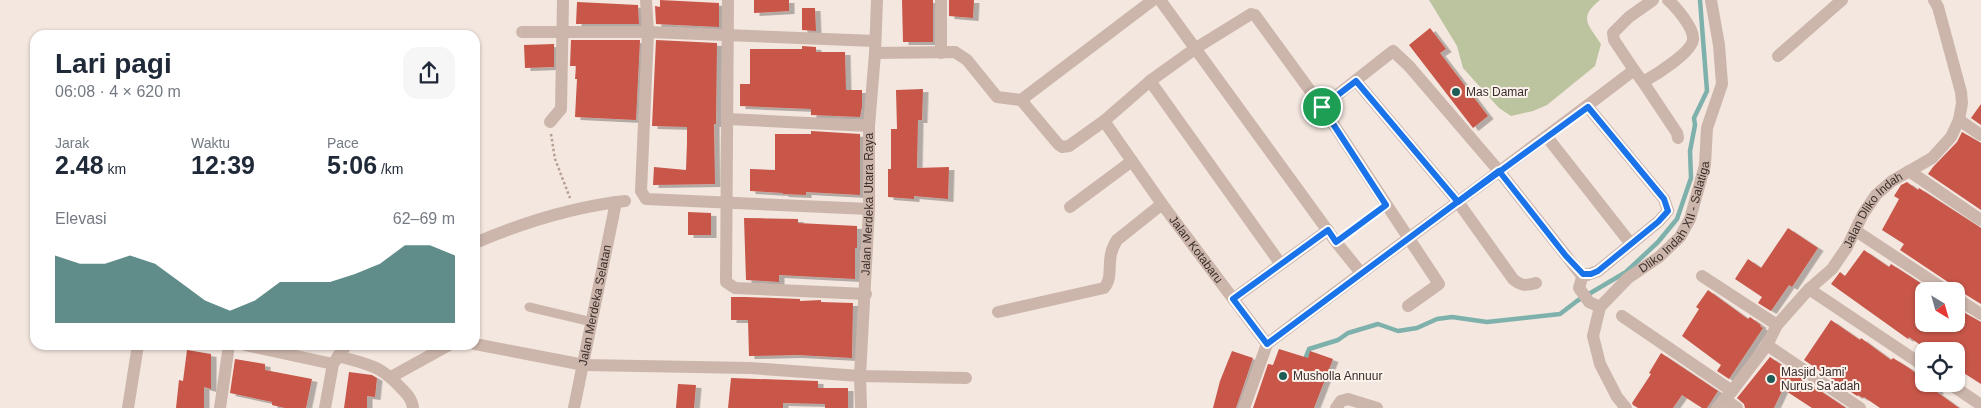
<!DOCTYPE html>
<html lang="id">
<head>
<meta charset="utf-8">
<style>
  :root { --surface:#fff; --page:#f6f6f7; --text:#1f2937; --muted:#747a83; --accent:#1e5c58 }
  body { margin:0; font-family:Helvetica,sans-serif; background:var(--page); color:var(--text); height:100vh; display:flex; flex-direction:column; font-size:19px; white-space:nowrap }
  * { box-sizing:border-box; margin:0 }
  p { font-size:16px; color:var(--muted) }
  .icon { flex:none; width:28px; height:28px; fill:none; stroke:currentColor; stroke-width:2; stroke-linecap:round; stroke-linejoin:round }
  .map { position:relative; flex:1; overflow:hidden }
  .side { position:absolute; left:30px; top:30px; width:450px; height:320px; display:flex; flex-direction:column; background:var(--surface); border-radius:15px; box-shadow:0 1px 4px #0004 }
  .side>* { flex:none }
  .needle { width:32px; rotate:143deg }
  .controls { position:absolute; left:1915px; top:282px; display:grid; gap:10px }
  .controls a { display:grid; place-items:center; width:50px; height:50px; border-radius:10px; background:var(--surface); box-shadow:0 1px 4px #0004; font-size:25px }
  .pin { position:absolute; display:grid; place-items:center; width:42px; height:42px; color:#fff; margin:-21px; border:2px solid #fff; border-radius:50%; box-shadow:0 1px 5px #0007 }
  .round { display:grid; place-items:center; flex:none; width:52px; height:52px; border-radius:15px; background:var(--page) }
  .head { display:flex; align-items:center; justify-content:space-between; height:85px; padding:0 25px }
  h1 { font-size:28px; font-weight:600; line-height:38px }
  .metrics { display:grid; grid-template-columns:repeat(3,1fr); gap:8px; height:85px; padding:5px 25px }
  .metrics div { display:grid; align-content:center }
  .metrics b { font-size:25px; font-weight:600 }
  .metrics small { font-size:14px; font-weight:400 }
  .metrics p { font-size:14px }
  .chart { height:140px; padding:10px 25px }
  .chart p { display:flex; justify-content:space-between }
  .chart svg { width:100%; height:90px; margin-top:5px; fill:var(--accent); opacity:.7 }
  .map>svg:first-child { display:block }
  .green { fill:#bcc39f }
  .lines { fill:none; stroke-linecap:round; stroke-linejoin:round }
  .stream { stroke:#7eb1ac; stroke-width:4.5 }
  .building { fill:#c85649; filter:url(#shadow) }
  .path { stroke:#b89f95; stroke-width:2.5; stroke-dasharray:2.5 2.5; stroke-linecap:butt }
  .lane { stroke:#ccb5ab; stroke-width:9 }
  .street { stroke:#ccb5ab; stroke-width:12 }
  .route-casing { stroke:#fff; stroke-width:10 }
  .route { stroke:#1a73e8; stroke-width:6 }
  .poi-dot { fill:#1e5c58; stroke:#fbf2ec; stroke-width:2 }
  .labels { text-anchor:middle; stroke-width:4; stroke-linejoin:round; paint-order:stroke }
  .poi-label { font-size:12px; fill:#3a2d2a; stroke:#fbf2ec; text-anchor:start }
  .street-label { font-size:12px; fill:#3a2d2a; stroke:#fbf2ec }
</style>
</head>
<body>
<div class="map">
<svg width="1981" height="408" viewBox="0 0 1981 408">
  <defs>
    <filter id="shadow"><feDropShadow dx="5.5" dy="3" stdDeviation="0" flood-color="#0004"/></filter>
  </defs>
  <rect width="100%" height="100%" fill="#f3e7df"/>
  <path class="green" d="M1429,0h171c-22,18 -12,24 1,44l-6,22 -48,39 -14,6 -22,5 -12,-8 -36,-40 -6,-22z"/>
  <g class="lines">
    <path class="stream" d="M1304,362l5,-13 29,-9 10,-7 30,-9 20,7 19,-3 20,-9 15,-2 35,5 73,-8 17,-13 49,-29 32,-30 19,-23 14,-41 -1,-27 5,-26 -1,-7 13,-27 -7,-91"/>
  </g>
  <path class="building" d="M660,0l59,3v24l-63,-3 -1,-18 5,1z
    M754,0h35v11l-35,2z
    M902,0h31v42h-30z
    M949,0h25l-1,18 -24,-2z
    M577,2l61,3 1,19h-63z
    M802,8h13l1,23 -14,-1z
    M1430,28l16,21 -6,4 48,63 -15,12 -64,-83z
    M571,40h69l-4,80 -61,-3 2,-38h-2l1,-13h-6z
    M656,40l61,3 -1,81h-2l1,60 -62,1 1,-18 32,3 1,-28v-15l-35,-1z
    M554,44v23l-29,1 -1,-23z
    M802,46l14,1v5h29l1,38h16v17l-2,10 -49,-2v-6l-71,-3v-22h10v-35h52z
    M923,89l-1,31h-4l-1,48 32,-1 -1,32 -34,-3v3l-26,-2v-28h3v-40h6l-1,-39z
    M1981,104v21l-10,-7z
    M811,131l49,3v61l-54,-3v3l-23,-1v-1l-33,-2v-22l25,1v-36h36z
    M1962,132l19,11v67l-53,-36 5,-7 24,-25z
    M1907,182l11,8 1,-2 62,40v76l-21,-13 -5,-1 -4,-6 -51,-34 4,-6 -22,-14 17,-31 -5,-3 7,-11z
    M688,212l23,1v22h-23z
    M744,218l54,1v4l59,3v22h-2v31l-76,-4v7l-33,-2z
    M1788,228l30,20 -26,39 -3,-2 -18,26 -13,-8 4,-6 -27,-18 13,-20 13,9z
    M1864,250l25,17 2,-3 42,27h-9v33h32v-16l25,14v62l-25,-16v-17h-27l-20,-14 -1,2 -77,-55 9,-12 5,4z
    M1708,290l40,29 2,-2 11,8 -1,1 3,2 -34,51 -12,-8 4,-6 -39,-29 17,-27 -3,-2z
    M731,297h15l54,2v2l21,-1v2l32,1 -1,55 -55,-3 -48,1 -1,-36h-17z
    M1831,320l29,20 1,-2 30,22 2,-2 16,10 12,9 3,2v5h7l7,6 -1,2 22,16h-79l-16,-11 -1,1 -5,-3 -1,1 -53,-36z
    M1279,349l29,9 2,-7 23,8 -19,49h-61l15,-44 5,1z
    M187,350l24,4v35l-7,-2v21h-28l3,-28 4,1z
    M1232,351l21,7 -17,50h-23l7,-27z
    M1661,353l57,38 -11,17h-5l-20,-13 -9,13h-35l-5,-3 -1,-2 19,-29 -2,-1z
    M1770,357l76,51h-34l-29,-19 -9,19h-29l-1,-4 -7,-6z
    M235,359l30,5v6l47,9 -6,29h-21l-13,-3v-3l-42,-9z
    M349,372l23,3 5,3 -2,19 -8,-1v12h-23z
    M731,378l87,3v7h30v20h-23v-4l-42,-1v5h-55z
    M678,384l18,1 -2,23h-18z"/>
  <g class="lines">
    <path class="path" d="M551,134l4,25 15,39"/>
    <path class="lane" d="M1336,242l50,-37
      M529,307l63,15"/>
    <g class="street">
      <path d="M646,0l2,32 227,9"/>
      <path d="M728,0l-2,282 9,6 131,6"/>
      <path d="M1160,0l176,242 25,31"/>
      <path d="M522,32h126l-7,159 5,8 223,10"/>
      <path d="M875,53l80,-1 12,8 30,37 24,3 132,-100"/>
      <path d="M941,53v-53"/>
      <path d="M1778,56l64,-56"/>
      <path d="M1634,70l9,12c11,-6 50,-30 50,-43 1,-11 -17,-32 -25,-39"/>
      <path d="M1150,81l130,182"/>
      <path d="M1356,81l102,121 55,77c8,7 13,7 23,4"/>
      <path d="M1643,82l34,51 1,5"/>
      <path d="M1021,100l37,44 4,3 7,-1 35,-25 46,-40 46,-33 55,-34 4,1 67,92 71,-56 16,15 90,105 80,101 8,3 11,-4 60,-49 10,-11 -4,-12 -76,-92"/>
      <path d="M1322,107l117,177 -31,22"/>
      <path d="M728,119l141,7"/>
      <path d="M1959,120l22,15"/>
      <path id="s1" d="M1104,121l58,83 105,140 -23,64"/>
      <path d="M550,122l11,-13 2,-109"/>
      <path d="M1547,137l84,107"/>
      <path d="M1909,171l72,49"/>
      <path d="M1070,207l62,-46"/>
      <path d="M1856,231l91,60"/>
      <path d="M475,243c49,-21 97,-36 150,-42"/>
      <path d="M1583,274l-4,14 10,14 11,5"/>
      <path d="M1702,276l75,49"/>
      <path d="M1809,289l115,77"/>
      <path d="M1956,298l25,16"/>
      <path d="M1233,299l95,-69"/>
      <path d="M998,312l106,-24c11,-12 0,-29 13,-48l45,-36"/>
      <path d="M1622,316l110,75"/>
      <path d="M475,344l109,21 166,3 110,8 106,2"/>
      <path d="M1267,344c122,-93 246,-181 367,-274l-20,-30 -1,-7 16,-16 24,-17"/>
      <path d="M245,345l88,19"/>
      <path d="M1767,345l93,63"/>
      <path d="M338,356c29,8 42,9 63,32 6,6 11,11 12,20"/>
      <path d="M391,377l58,-32"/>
      <path d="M1950,384l31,21"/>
      <path d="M1724,399l13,9"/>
      <path d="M128,408l10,-63"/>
      <path d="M220,408l9,-63"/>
      <path d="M325,408l8,-44 13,-19"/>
      <path id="s2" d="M574,408l42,-206"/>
      <path id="s3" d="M861,408l-1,-32 9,-167v-83l6,-73 2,-53"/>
      <path d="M1336,408l5,-7 7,-2 29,9"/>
      <path id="s4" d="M1626,408l-9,-11 -17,-33 -7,-28 7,-29 28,-29 31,-21 21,-20 10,-18 15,-54 2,-37 15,-44 -3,-39 -8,-45"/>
      <path id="s5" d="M1717,408l15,-17 35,-46 10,-20 32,-36 23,-20 15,-22 16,-33 13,-19 16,-14 40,-23 19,-21 8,-17 3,-17 -1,-11 -23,-85 -4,-7"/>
    </g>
  </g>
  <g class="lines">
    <defs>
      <path id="route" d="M1322,107l64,98 -50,37 -8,-12 -95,69 34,45 232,-173 67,85 17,18h8l7,-3 60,-49 10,-11 -4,-12 -76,-92 -130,95 -102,-121 -34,26"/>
    </defs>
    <use href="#route" class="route-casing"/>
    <use href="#route" class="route"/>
  </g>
  <g class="poi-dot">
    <circle cx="1456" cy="92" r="5"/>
    <circle cx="1283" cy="376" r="5"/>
    <circle cx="1771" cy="379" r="5"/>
  </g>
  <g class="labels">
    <g class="poi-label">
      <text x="1466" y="96">Mas Damar</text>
      <text x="1781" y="376">Masjid Jami'<tspan x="1781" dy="14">Nurus Sa'adah</tspan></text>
      <text x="1293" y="380">Musholla Annuur</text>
    </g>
    <g class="street-label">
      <text dy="4" stroke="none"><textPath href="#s3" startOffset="204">Jalan Merdeka Utara Raya</textPath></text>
      <text dy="4" stroke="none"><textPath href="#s5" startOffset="254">Jalan Dliko Indah</textPath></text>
      <text dy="4" stroke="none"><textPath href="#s4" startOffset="231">Dliko Indah XII - Salatiga</textPath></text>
      <text dy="4" stroke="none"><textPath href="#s1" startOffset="158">Jalan Kotabaru</textPath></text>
      <text dy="4" stroke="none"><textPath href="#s2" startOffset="105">Jalan Merdeka Selatan</textPath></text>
    </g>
  </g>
</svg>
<div class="controls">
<a><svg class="needle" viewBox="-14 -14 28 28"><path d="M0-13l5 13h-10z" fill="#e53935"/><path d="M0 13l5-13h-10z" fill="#747a83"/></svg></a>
<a><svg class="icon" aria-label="locate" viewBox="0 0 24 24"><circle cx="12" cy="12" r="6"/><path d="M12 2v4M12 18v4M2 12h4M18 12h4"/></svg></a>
</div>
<div class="pin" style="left:1322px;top:107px;background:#1e9e55"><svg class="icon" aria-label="arrive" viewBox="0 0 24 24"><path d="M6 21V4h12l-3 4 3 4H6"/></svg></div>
<section class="side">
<div class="head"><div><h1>Lari pagi</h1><p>06:08 · 4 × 620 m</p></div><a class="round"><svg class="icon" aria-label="share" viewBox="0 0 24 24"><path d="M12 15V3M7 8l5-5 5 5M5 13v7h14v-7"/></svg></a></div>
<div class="metrics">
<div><p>Jarak</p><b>2.48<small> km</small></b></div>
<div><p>Waktu</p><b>12:39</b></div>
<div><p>Pace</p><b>5:06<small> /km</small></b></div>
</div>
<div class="chart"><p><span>Elevasi</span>62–69 m</p>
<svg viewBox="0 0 160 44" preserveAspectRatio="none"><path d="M0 44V11L10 15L20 15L30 11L40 15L50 24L60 33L70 38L80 33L90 24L100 24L110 24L120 20L130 15L140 6L150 6L160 11V44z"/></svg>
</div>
</section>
</div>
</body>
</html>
